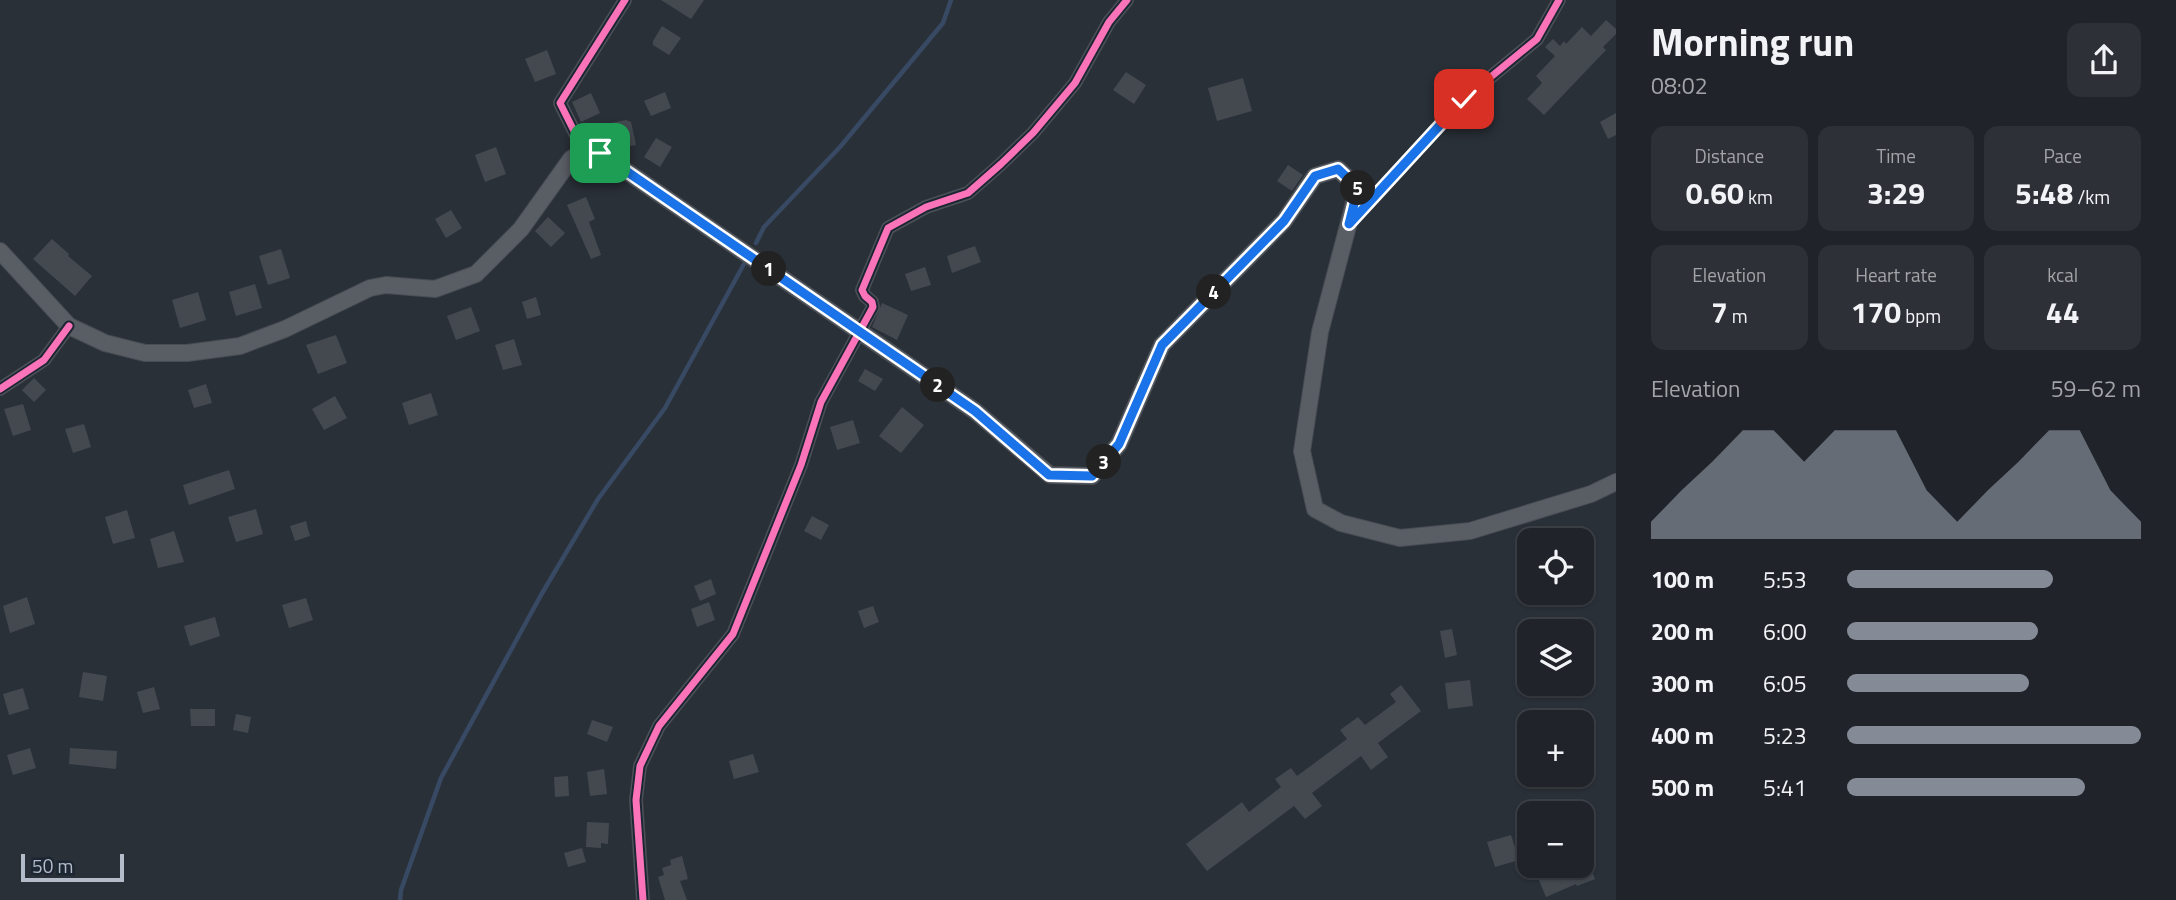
<!DOCTYPE html>
<html lang="en">
<head>
<meta charset="utf-8">
<style>
  :root { --surface:#20242a; --page:#2d3036; --text:#f1f3f6; --muted:#a2a4a8; --line:#3d4147; --accent:#848b96 }
  body { margin:0; font-family:"Titillium Web",sans-serif; background:var(--page); color:var(--text); height:100vh; display:flex; flex-direction:column; font-size:26px; white-space:nowrap }
  * { box-sizing:border-box; margin:0 }
  p { font-size:23px; color:var(--muted) }
  .icon { flex:none; width:38px; height:38px; fill:none; stroke:currentColor; stroke-width:2; stroke-linecap:round; stroke-linejoin:round }
  .map { position:relative; flex:1; overflow:hidden }
  .sheet { display:flex; flex-direction:column; background:var(--surface); width:560px }
  .sheet>* { flex:none }
  .tools { position:absolute; left:1517px; top:528px; display:grid; gap:14px }
  .tools a { display:grid; place-items:center; width:77px; height:77px; border-radius:14px; background:var(--surface); box-shadow:0 2px 5px #0004,0 0 0 2px var(--line); font-size:35px }
  .scale { position:absolute; left:21px; bottom:18px; width:103px; box-sizing:border-box; padding-left:7px; border:4px solid #b4bcc9; border-top:0; font-size:19px; line-height:24px; white-space:nowrap; color:#b4bcc9; -webkit-text-stroke:5px #1d2633; paint-order:stroke }
  .pin { position:absolute; display:grid; place-items:center; width:60px; height:60px; color:#fff; margin:-30px; border-radius:14px; box-shadow:0 4px 10px #0006 }
  .km { position:absolute; width:35px; height:35px; margin:-18px; border-radius:50%; background:#222; color:#fff; font-size:19px; line-height:35px; text-align:center }
  .round { display:grid; place-items:center; flex:none; width:74px; height:74px; border-radius:14px; background:var(--page) }
  .headline { display:flex; align-items:center; justify-content:space-between; height:119px; padding:0 35px }
  h1 { font-size:38px; font-weight:700; line-height:52px }
  .stats { display:grid; grid-template-columns:repeat(3,1fr); gap:10px; height:119px; padding:7px 35px }
  .stats div { display:grid; align-content:center; border-radius:14px; background:var(--page); text-align:center }
  .stats b { font-size:30px; font-weight:700 }
  .stats small { font-size:19px; font-weight:400 }
  .stats p { font-size:19px }
  .chart { height:196px; padding:14px 35px }
  .chart p { display:flex; justify-content:space-between }
  .chart svg { width:100%; height:126px; margin-top:7px; fill:var(--accent); opacity:.7 }
  ul { padding:0 35px; list-style:none; font-size:23px }
  li { display:grid; grid-template-columns:112px 84px 1fr; align-items:center; height:52px }
  li i { height:18px; border-radius:9px; background:var(--accent) }
  main { display:flex; flex:1; min-height:0 }
  .map>svg:first-child { display:block }
  .lines { fill:none; stroke-linecap:round; stroke-linejoin:round }
  .stream { stroke:#384963; stroke-width:4.5 }
  .building { fill:#444950 }
  .street-casing { stroke:#484c53; stroke-width:14 }
  .secondary-casing { stroke:#484c53; stroke-width:18 }
  .street { stroke:#5a5e66; stroke-width:12 }
  .secondary { stroke:#595d64; stroke-width:16 }
  .cycleway-casing { stroke:#1d2633; stroke-width:11 }
  .cycleway { stroke:#fb73b8; stroke-width:7 }
  .route-casing { stroke:#fff; stroke-width:14 }
  .route { stroke:#1a73e8; stroke-width:9 }
</style>
</head>
<body>
<main>
<div class="map">
<svg width="1616" height="900" viewBox="0 0 1616 900">
  <rect width="100%" height="100%" fill="#2a3038"/>
  <g class="lines">
    <path class="stream" d="M756,243l8,-16 76,-80 103,-124 8,-23
      M400,900l1,-10 40,-112 100,-183 57,-96 67,-91 79,-144"/>
  </g>
  <path class="building" d="M661,0h43l-13,19z
    M1606,20l10,9v5l-13,13 3,3 -62,65 -17,-16 15,-16 -6,-7 19,-20 -10,-9 8,-8 7,7 4,-5 2,3 16,-17 9,9z
    M662,26l19,12 -12,17 -16,-10v-4z
    M547,50l9,24 -21,8 -10,-23z
    M1126,72l20,13 -12,19 -21,-14z
    M1243,78l9,33 -35,10 -9,-33z
    M665,92l6,16 -20,8 -7,-15z
    M591,93l9,20 -19,9 -9,-20z
    M1616,113v22l-8,4 -8,-17z
    M626,120l5,2 5,23 -19,4 -6,-26z
    M656,138l16,9 -12,20 -16,-10z
    M496,147l10,27 -21,8 -10,-27z
    M1288,165l15,10 -11,16 -15,-10z
    M586,197l9,22 -6,3 12,33 -10,4 -24,-54z
    M451,210l11,18 -16,10 -11,-19z
    M548,217l17,16 -14,14 -16,-16z
    M52,239l17,15 -1,2 24,20 -17,20 -42,-37z
    M975,246l6,16 -29,11 -5,-17z
    M281,249l9,29 -22,7 -9,-29z
    M925,267l6,18 -20,6 -6,-17z
    M255,284l7,24 -26,8 -7,-24z
    M198,292l8,28 -26,8 -8,-28z
    M536,297l5,18 -14,4 -5,-17z
    M882,303l26,12 -11,25 -25,-13z
    M471,307l9,24 -24,9 -9,-24z
    M336,335l11,28 -29,11 -12,-29z
    M514,339l8,26 -19,5 -8,-25z
    M865,369l18,10 -8,12 -17,-10z
    M34,378l12,12 -12,12 -12,-12z
    M206,384l6,19 -18,5 -6,-18z
    M431,393l7,22 -29,10 -7,-22z
    M335,396l12,22 -23,12 -12,-21z
    M23,404l8,26 -18,6 -9,-27z
    M902,407l22,18 -23,28 -22,-17z
    M853,420l7,23 -23,7 -7,-23z
    M84,424l7,23 -18,6 -8,-24z
    M229,470l6,19 -46,16 -6,-20z
    M256,509l7,25 -27,8 -8,-25z
    M127,510l8,28 -22,6 -8,-27z
    M812,516l17,9 -8,15 -17,-9z
    M306,521l4,15 -15,5 -5,-15z
    M174,531l10,31 -26,6 -8,-29z
    M711,579l5,15 -16,7 -6,-15z
    M27,597l8,27 -25,9 -7,-27z
    M306,598l7,22 -24,8 -7,-23z
    M709,602l6,18 -18,7 -6,-18z
    M873,606l6,16 -15,6 -6,-17z
    M215,617l5,19 -30,10 -6,-20z
    M1452,629l5,26 -12,3 -5,-27z
    M83,672l24,4 -4,25 -24,-4z
    M1470,680l3,26 -25,3 -3,-26z
    M1401,685l20,26 -43,32 10,14 -17,13 -10,-14 -49,37 10,13 -17,13 -11,-13 -87,65 -21,-27 56,-42 7,10 32,-25 -6,-8 16,-11 6,8 50,-37 -7,-9 18,-13 7,8 31,-23 -6,-8z
    M154,687l6,22 -17,4 -6,-21z
    M23,688l6,21 -20,6 -6,-21z
    M190,709h25v17h-24z
    M236,714l15,3 -3,16 -15,-3z
    M592,720l21,7 -6,15 -20,-8z
    M30,748l6,20 -23,7 -6,-20z
    M70,748l47,3 -1,18 -47,-5z
    M753,754l6,18 -25,7 -5,-18z
    M604,769l3,25 -17,2 -3,-24z
    M568,776l1,20 -14,1 -1,-20z
    M587,822l22,1 -1,21 -7,-1v5l-15,-1z
    M1511,835l8,25 -24,7 -8,-25z
    M582,848l4,14 -18,5 -4,-14z
    M682,856l6,23 -8,2 7,19h-22l-7,-23 6,-2 -2,-7 9,-3 -1,-5z
    M1589,864l6,15 -18,7 -1,-2 -30,13 -8,-19 22,-10 2,6z"/>
  <g class="lines">
    <defs>
      <path id="street" d="M584,151l-24,-48 65,-103
        M1349,224l115,-125 73,-60 22,-39
        M0,389l44,-29 25,-34
        M643,900l-7,-100 4,-34 19,-40 74,-92 68,-169 20,-63 52,-95 -1,-5 -7,-6 -3,-6 26,-62 38,-21 42,-14 33,-29 32,-31 42,-50 34,-61 18,-22"/>
      <path id="secondary" d="M0,251l69,75 36,17 40,10h42l53,-7 45,-17 85,-41 16,-3 49,4 41,-15 45,-45 50,-70 13,-8 16,2 375,258 75,64 42,1 27,-32 43,-99 122,-124 31,-45 23,-7 20,19 -38,144 -18,119 13,58 26,14 59,15 70,-7 121,-37 25,-12"/>
    </defs>
    <use href="#street" class="street-casing"/>
    <use href="#secondary" class="secondary-casing"/>
    <use href="#street" class="street"/>
    <use href="#secondary" class="secondary"/>
    <defs>
      <path id="cycleway" d="M584,151l-24,-48 65,-103
        M1348,224l116,-125 73,-60 22,-39
        M0,389l44,-29 25,-34
        M643,900l-7,-100 4,-34 19,-40 74,-92 68,-169 20,-63 52,-95 -1,-5 -7,-6 -3,-6 26,-62 38,-21 42,-14 33,-29 32,-31 42,-50 34,-61 18,-22"/>
    </defs>
    <use href="#cycleway" class="cycleway-casing"/>
    <use href="#cycleway" class="cycleway"/>
  </g>
  <g class="lines">
    <defs>
      <path id="route" d="M600,153l375,258 74,64 43,1 27,-32 43,-99 122,-124 31,-45 23,-7 20,19 -9,36 115,-125"/>
    </defs>
    <use href="#route" class="route-casing"/>
    <use href="#route" class="route"/>
  </g>
</svg>
<div class="tools">
<a><svg class="icon" aria-label="locate" viewBox="0 0 24 24"><circle cx="12" cy="12" r="6"/><path d="M12 2v4M12 18v4M2 12h4M18 12h4"/></svg></a>
<a><svg class="icon" aria-label="layers" viewBox="0 0 24 24"><path d="M12 4l9 5-9 5-9-5zM3 14l9 5 9-5"/></svg></a>
<a>+</a>
<a>−</a>
</div>
<div class="scale">50 m</div>
<div class="pin" style="left:600px;top:153px;background:#1e9e55"><svg class="icon" aria-label="arrive" viewBox="0 0 24 24"><path d="M6 21V4h12l-3 4 3 4H6"/></svg></div>
<div class="pin" style="left:1464px;top:99px;background:#d93025"><svg class="icon" aria-label="check" viewBox="0 0 24 24"><path d="M5 12l5 5 9-10"/></svg></div>
<b class="km" style="left:769px;top:269px">1</b>
<b class="km" style="left:938px;top:385px">2</b>
<b class="km" style="left:1104px;top:462px">3</b>
<b class="km" style="left:1214px;top:292px">4</b>
<b class="km" style="left:1358px;top:188px">5</b>
</div>
<section class="sheet">
<div class="headline"><div><h1>Morning run</h1><p>08:02</p></div><a class="round"><svg class="icon" aria-label="share" viewBox="0 0 24 24"><path d="M12 15V3M7 8l5-5 5 5M5 13v7h14v-7"/></svg></a></div>
<div class="stats">
<div><p>Distance</p><b>0.60<small> km</small></b></div>
<div><p>Time</p><b>3:29</b></div>
<div><p>Pace</p><b>5:48<small> /km</small></b></div>
</div>
<div class="stats">
<div><p>Elevation</p><b>7<small> m</small></b></div>
<div><p>Heart rate</p><b>170<small> bpm</small></b></div>
<div><p>kcal</p><b>44</b></div>
</div>
<div class="chart"><p><span>Elevation</span>59–62 m</p>
<svg viewBox="0 0 160 44" preserveAspectRatio="none"><path d="M0 44V38L10 27L20 17L30 6L40 6L50 17L60 6L70 6L80 6L90 27L100 38L110 27L120 17L130 6L140 6L150 27L160 38V44z"/></svg>
</div>
<ul>
<li><b>100 m</b>5:53<i style="width:70%"></i></li>
<li><b>200 m</b>6:00<i style="width:65%"></i></li>
<li><b>300 m</b>6:05<i style="width:62%"></i></li>
<li><b>400 m</b>5:23<i style="width:100%"></i></li>
<li><b>500 m</b>5:41<i style="width:81%"></i></li>
</ul>
</section>
</main>
</body>
</html>
